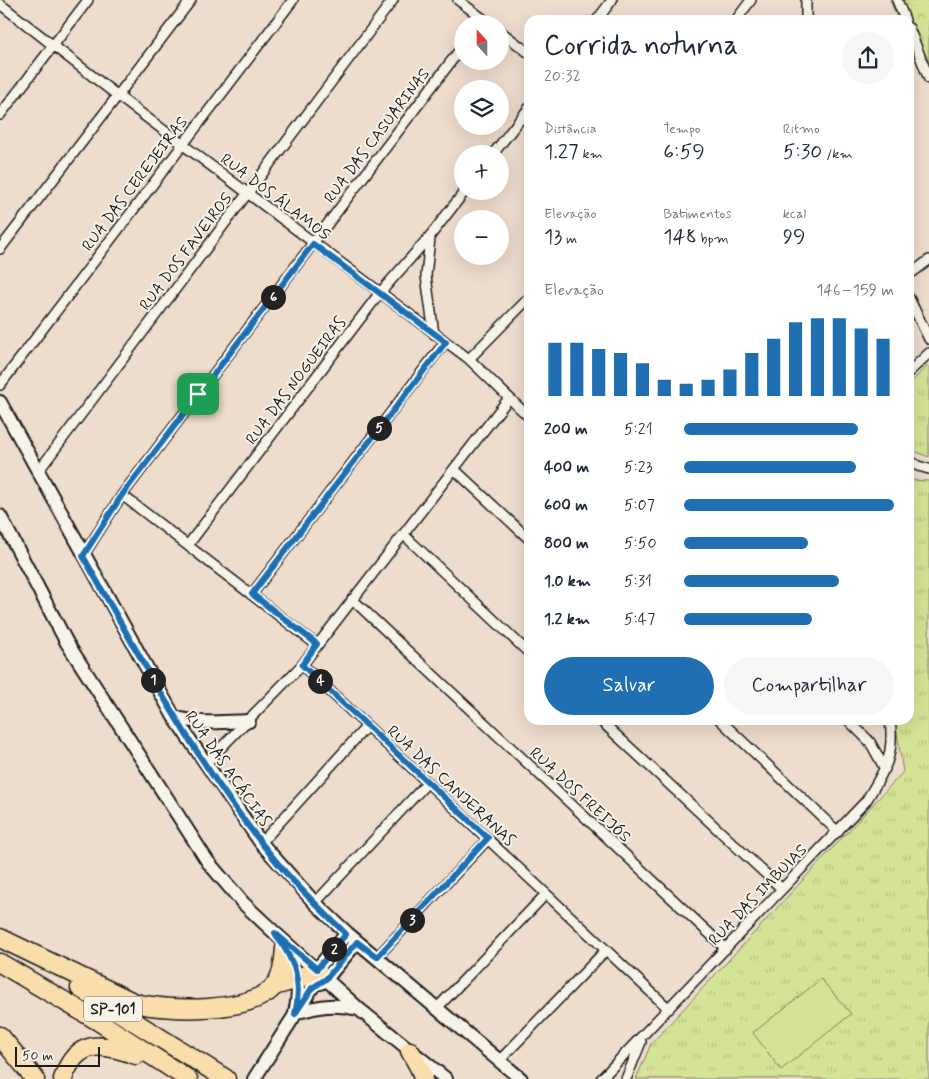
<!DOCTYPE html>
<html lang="pt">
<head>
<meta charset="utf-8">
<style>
  :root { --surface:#fff; --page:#f6f6f7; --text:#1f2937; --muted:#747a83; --accent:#1f6fb2 }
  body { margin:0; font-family:Mynerve,sans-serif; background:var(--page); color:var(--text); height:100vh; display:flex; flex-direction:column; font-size:19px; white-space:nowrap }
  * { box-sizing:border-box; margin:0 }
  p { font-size:16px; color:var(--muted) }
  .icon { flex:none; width:28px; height:28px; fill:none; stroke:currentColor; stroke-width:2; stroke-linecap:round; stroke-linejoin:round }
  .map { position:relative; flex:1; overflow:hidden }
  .drawer { position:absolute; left:524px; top:15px; width:390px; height:710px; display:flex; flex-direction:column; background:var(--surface); border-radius:15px; box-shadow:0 5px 20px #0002 }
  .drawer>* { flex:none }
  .needle { width:32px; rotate:339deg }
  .buttons { position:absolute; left:454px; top:15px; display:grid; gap:10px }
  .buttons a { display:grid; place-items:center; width:55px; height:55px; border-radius:50%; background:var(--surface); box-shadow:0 5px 20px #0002; font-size:25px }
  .scale { position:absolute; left:15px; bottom:12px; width:85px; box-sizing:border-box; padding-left:5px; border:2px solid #1c1c1c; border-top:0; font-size:14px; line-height:18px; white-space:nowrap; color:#1c1c1c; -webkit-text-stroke:4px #f7f3e8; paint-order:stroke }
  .pin { position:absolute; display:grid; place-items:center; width:42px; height:42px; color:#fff; margin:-21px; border-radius:10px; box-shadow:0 2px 8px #0006 }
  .km { position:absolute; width:25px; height:25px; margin:-12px; border-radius:50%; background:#222; color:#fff; font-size:14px; line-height:25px; text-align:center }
  .round { display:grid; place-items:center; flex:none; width:52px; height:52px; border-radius:26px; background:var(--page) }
  .overview { display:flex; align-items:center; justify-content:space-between; height:85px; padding:0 20px }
  h1 { font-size:28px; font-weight:600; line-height:38px }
  .metrics { display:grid; grid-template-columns:repeat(3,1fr); gap:8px; height:85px; padding:5px 20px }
  .metrics div { display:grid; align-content:center }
  .metrics b { font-size:21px; font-weight:600 }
  .metrics small { font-size:14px; font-weight:400 }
  .metrics p { font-size:14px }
  .chart { height:140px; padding:10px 20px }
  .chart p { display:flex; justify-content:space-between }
  .chart svg { width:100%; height:90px; margin-top:5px; stroke:var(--accent); stroke-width:6 }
  .primary-button { display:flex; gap:10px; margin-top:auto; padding:10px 20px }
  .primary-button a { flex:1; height:58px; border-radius:30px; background:var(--accent); color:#fff; font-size:20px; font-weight:600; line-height:58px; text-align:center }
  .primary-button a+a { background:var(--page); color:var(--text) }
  ul { padding:0 20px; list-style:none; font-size:16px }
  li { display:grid; grid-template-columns:80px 60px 1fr; align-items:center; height:38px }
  li i { height:12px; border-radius:6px; background:var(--accent) }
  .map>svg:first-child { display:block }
  .grass { fill:url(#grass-tufts); stroke:#788059 }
  .forest { fill:url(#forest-crowns); stroke:#788059 }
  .pitch { fill:#d5e396; stroke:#788059 }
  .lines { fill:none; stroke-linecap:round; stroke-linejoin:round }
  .street-casing { stroke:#1c1c1c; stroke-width:12 }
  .secondary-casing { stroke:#1c1c1c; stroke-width:16 }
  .highway-casing { stroke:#1c1c1c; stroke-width:21 }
  .street { stroke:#f7f3e8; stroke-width:9 }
  .secondary { stroke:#f7f3e8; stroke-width:12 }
  .highway { stroke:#f9ddab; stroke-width:18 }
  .route-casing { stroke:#fff; stroke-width:10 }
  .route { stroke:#1f6fb2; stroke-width:6 }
  .labels { text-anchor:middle; stroke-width:4; stroke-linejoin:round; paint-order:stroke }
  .shield { fill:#f7f3e8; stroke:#5e5c59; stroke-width:1 }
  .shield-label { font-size:15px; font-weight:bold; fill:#1c1c1c }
  .street-label { font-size:16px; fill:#1c1c1c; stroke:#f7f3e8 }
</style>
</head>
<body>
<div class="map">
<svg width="929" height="1079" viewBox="0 0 929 1079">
  <defs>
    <pattern id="grass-tufts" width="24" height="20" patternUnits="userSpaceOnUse" patternTransform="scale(1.25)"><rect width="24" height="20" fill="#d5e396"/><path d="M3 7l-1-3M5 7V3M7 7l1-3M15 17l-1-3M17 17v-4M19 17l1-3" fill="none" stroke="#b6c281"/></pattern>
    <pattern id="forest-crowns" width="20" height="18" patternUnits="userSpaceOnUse" patternTransform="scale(1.25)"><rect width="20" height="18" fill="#d5e396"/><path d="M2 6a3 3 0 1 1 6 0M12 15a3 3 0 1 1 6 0" fill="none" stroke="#b6c281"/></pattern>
  </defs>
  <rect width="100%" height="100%" fill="#eedccd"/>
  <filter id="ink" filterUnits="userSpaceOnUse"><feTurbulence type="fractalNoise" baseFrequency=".02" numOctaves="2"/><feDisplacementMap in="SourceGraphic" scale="10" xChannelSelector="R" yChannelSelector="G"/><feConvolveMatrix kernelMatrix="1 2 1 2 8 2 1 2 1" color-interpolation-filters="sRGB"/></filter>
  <g filter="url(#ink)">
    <path class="grass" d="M927,365l2,4v88l-20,-8v-64z
      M912,480l17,1v598h-293l15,-35 252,-272 -8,-52h14v-223z"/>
    <path class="forest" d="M890,0h39v71c-18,-20 -20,-24 -20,-51h-11z"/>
    <path class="pitch" d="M821,979l30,35 -70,56 -28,-37z"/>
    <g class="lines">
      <defs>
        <path id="street" d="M458,0l32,24
          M897,0l8,20
          M0,4l118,92 351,263 60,58
          M597,20l15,-20
          M736,20l15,-20
          M806,20v-20
          M909,28l20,51
          M500,31l29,22
          M0,115l88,-115
          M493,154l36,-46
          M430,238l-4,38 8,58
          M0,249l191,-249
          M909,275l20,-15
          M909,298l20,41
          M469,359l60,-61
          M909,372l20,-19
          M0,385l293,-385
          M909,460l9,6 11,3
          M454,469l75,70
          M37,473l356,-473
          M122,495l195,150
          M403,534l126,119
          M188,545l191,-251 51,-58 35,-45
          M83,556l39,-61 340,-448
          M252,594l193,-252
          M352,599l374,350
          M302,665l367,344
          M600,720l182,169
          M720,720l118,112
          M848,720l22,22 15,27
          M206,763l96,-98 207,-267
          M261,843l106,-117
          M315,903l112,-120
          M377,957l111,-118
          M438,1007l108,-113
          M499,1061l107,-111
          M601,1079l265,-278c18,-30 29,-44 24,-81
          M626,1079l15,-37"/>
        <path id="secondary" d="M0,402l174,315 87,126 54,60 32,30 174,146
          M0,516l67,127 141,219 35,41 32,30 85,77 86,69
          M174,717c25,8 49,5 75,4
          M285,948c13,22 16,41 10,65 25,-7 37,-10 63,-4
          M321,983l5,-4 31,-37
          M254,1079l58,-91 5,-19 30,-36"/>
        <path id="highway" d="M0,938l135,65c31,8 118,11 140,-18 8,-11 9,-24 10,-37
          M0,963l98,58 90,58
          M274,986l24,-7 19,-10
          M80,988l146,91
          M0,1036l35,43
          M410,1051l10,18 3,10
          M63,1079c13,-41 40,-36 73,-24"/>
      </defs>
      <use href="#street" class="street-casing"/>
      <use href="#secondary" class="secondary-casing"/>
      <use href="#highway" class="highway-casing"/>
      <use href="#street" class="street"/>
      <use href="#secondary" class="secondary"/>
      <use href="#highway" class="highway"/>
    </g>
  </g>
  <g class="lines" filter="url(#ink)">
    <defs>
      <path id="route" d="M313,244l133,98 -194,252 65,50 -15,21 186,173 -111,119 -20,-15 -31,37 -14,9 -17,26c8,-35 -1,-53 -20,-81l42,36 29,-35c-22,-22 -46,-44 -66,-68 -79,-94 -137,-204 -197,-310l39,-61z"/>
    </defs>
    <use href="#route" class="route-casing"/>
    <use href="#route" class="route"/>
  </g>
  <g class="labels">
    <rect class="shield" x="84" y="996.5" width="58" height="25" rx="4"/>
    <g class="shield-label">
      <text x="113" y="1014">SP-101</text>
    </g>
    <g class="street-label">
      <text transform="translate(376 135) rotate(-53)" y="6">RUA DAS CASUARINAS</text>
      <text transform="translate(134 183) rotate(-53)" y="6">RUA DAS CEREJEIRAS</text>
      <text transform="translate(276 196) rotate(37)" y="6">RUA DOS ÁLAMOS</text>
      <text transform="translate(185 251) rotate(-53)" y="6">RUA DOS FAVEIROS</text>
      <text transform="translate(295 380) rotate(-53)" y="6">RUA DAS NOGUEIRAS</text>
      <text transform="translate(229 768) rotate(55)" y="6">RUA DAS ACÁCIAS</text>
      <text transform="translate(452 785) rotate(43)" y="6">RUA DAS CANJERANAS</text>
      <text transform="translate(581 794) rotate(43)" y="6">RUA DOS FREIJÓS</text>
      <text transform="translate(757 894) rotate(-46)" y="6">RUA DAS IMBUIAS</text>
    </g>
  </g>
</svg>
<div class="buttons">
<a><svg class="needle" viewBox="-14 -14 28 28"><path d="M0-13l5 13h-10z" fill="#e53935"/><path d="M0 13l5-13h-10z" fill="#747a83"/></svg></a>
<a><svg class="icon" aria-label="layers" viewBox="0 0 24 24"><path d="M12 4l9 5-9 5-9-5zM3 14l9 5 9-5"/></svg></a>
<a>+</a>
<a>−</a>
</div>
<div class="scale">50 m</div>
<div class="pin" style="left:198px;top:394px;background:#1e9e55"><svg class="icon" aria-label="arrive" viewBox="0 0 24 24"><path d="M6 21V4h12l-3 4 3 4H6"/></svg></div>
<b class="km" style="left:153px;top:680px">1</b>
<b class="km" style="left:334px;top:949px">2</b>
<b class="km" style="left:412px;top:920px">3</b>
<b class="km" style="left:320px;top:681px">4</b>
<b class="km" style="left:379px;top:428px">5</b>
<b class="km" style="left:273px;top:297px">6</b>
<section class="drawer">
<div class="overview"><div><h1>Corrida noturna</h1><p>20:32</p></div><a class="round"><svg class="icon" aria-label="share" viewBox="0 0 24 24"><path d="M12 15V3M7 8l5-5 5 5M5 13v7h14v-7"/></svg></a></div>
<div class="metrics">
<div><p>Distância</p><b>1.27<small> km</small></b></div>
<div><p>Tempo</p><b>6:59</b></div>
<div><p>Ritmo</p><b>5:30<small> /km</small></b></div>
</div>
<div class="metrics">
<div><p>Elevação</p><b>13<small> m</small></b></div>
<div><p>Batimentos</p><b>148<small> bpm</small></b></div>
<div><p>kcal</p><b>99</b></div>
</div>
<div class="chart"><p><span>Elevação</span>146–159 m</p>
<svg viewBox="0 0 160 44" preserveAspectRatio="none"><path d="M5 44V18M15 44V18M25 44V21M35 44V23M45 44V28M55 44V36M65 44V38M75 44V36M85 44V31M95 44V23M105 44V16M115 44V8M125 44V6M135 44V6M145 44V11M155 44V16"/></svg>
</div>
<ul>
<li><b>200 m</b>5:21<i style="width:83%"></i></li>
<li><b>400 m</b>5:23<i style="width:82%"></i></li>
<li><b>600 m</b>5:07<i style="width:100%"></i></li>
<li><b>800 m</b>5:50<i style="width:59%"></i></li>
<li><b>1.0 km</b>5:31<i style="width:74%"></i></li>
<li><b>1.2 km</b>5:47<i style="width:61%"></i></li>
</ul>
<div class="primary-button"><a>Salvar</a><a>Compartilhar</a></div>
</section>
</div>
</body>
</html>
